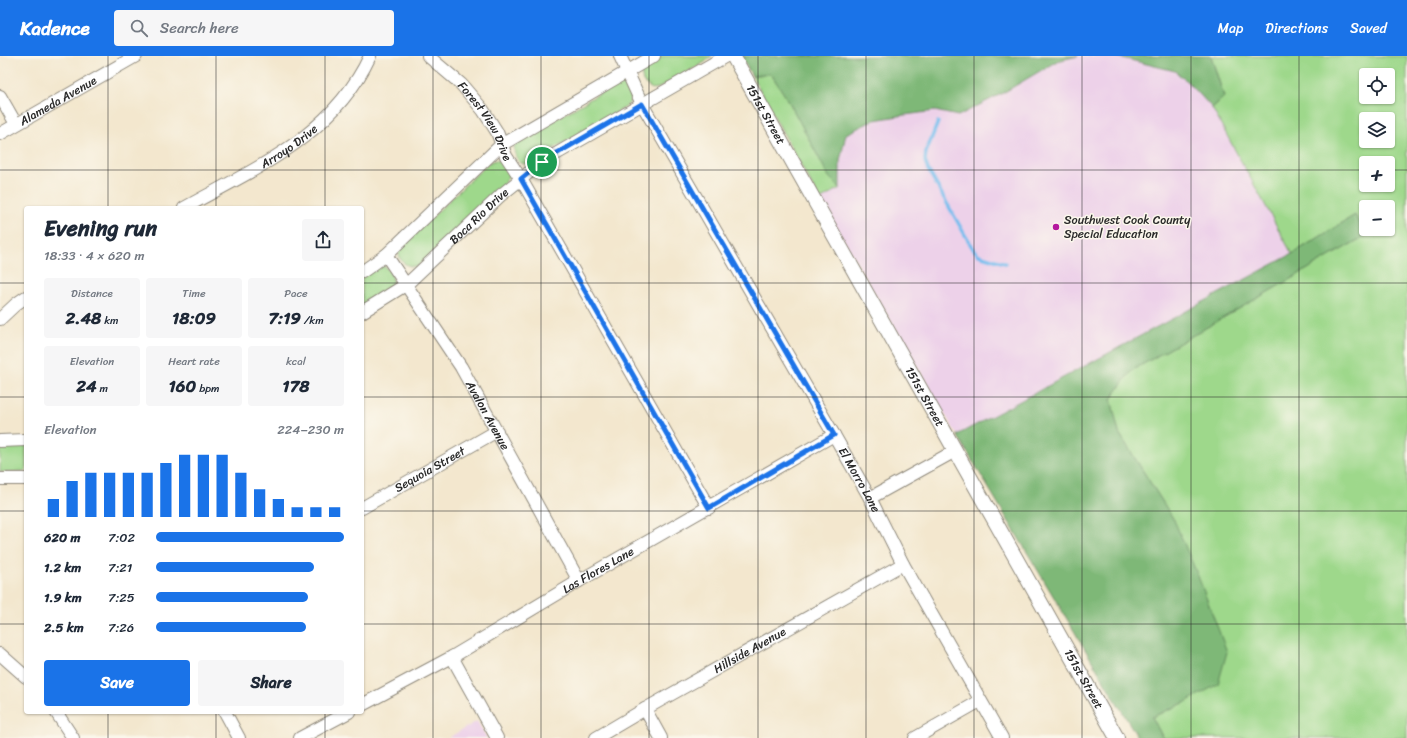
<!DOCTYPE html>
<html lang="en">
<head>
<meta charset="utf-8">
<style>
  :root { --surface:#fff; --page:#f6f6f7; --text:#1f2937; --muted:#747a83; --accent:#1a73e8 }
  body { margin:0; font-family:Sriracha,sans-serif; background:var(--page); color:var(--text); height:100vh; display:flex; flex-direction:column; font-size:15px; white-space:nowrap }
  * { box-sizing:border-box; margin:0 }
  p { font-size:13px; color:var(--muted) }
  .icon { flex:none; width:22px; height:22px; fill:none; stroke:currentColor; stroke-width:2; stroke-linecap:round; stroke-linejoin:round }
  .map { position:relative; flex:1; overflow:hidden }
  .drawer { position:absolute; left:24px; top:150px; width:340px; height:508px; display:flex; flex-direction:column; background:var(--surface); border-radius:4px; box-shadow:0 1px 3px #0004 }
  .drawer>* { flex:none }
  .tools { position:absolute; left:1359px; top:12px; display:grid; gap:8px }
  .tools a { display:grid; place-items:center; width:36px; height:36px; border-radius:4px; background:var(--surface); box-shadow:0 1px 3px #0004; font-size:20px }
  .pin { position:absolute; display:grid; place-items:center; width:34px; height:34px; color:#fff; margin:-17px; border:2px solid #fff; border-radius:50%; box-shadow:0 1px 4px #0007 }
  .round { display:grid; place-items:center; flex:none; width:42px; height:42px; border-radius:4px; background:var(--page) }
  .overview { display:flex; align-items:center; justify-content:space-between; height:68px; padding:0 20px }
  h1 { font-size:22px; font-weight:800; line-height:30px }
  .metrics { display:grid; grid-template-columns:repeat(3,1fr); gap:6px; height:68px; padding:4px 20px }
  .metrics div { display:grid; align-content:center; border-radius:4px; background:var(--page); text-align:center }
  .metrics b { font-size:17px; font-weight:800 }
  .metrics small { font-size:11px; font-weight:400 }
  .metrics p { font-size:11px }
  .chart { height:112px; padding:8px 20px }
  .chart p { display:flex; justify-content:space-between }
  .chart svg { width:100%; height:72px; margin-top:4px; stroke:var(--accent); stroke-width:6 }
  .button { display:flex; gap:8px; margin-top:auto; padding:8px 20px }
  .button a { flex:1; height:46px; border-radius:4px; background:var(--accent); color:#fff; font-size:16px; font-weight:800; line-height:46px; text-align:center }
  .button a+a { background:var(--page); color:var(--text) }
  ul { padding:0 20px; list-style:none; font-size:13px }
  li { display:grid; grid-template-columns:64px 48px 1fr; align-items:center; height:30px }
  li i { height:10px; border-radius:5px; background:var(--accent) }
  header { display:flex; align-items:center; gap:24px; box-sizing:border-box; height:56px; padding:0 20px; background:var(--accent); color:#fff }
  header strong { font-size:19px }
  nav { display:flex; gap:22px; margin-inline-start:auto; font-size:14px }
  .search { width:280px; height:36px; background:var(--page); display:flex; align-items:center; gap:10px; box-sizing:border-box; padding:0 14px; border-radius:4px; color:var(--muted); font-size:15px }
  .map>svg:first-child { display:block }
  .built { fill:#edd1e9 }
  .green { fill:#9ed88b; stroke:#64825b; fill-rule:evenodd }
  .forest { fill:#7eb877; stroke:#547251 }
  .lines { fill:none; stroke-linecap:round; stroke-linejoin:round }
  .stream { stroke:#76beee; stroke-width:3.5 }
  .minor-casing { stroke:#8f897c; stroke-width:14 }
  .tertiary-casing { stroke:#8f897c; stroke-width:16 }
  .minor { stroke:#fff; stroke-width:12 }
  .tertiary { stroke:#fff; stroke-width:14 }
  .route-casing { stroke:#fff; stroke-width:8 }
  .route { stroke:#1a73e8; stroke-width:5 }
  .grid { fill:none; stroke:#2b2b2b; stroke-width:1; stroke-opacity:0.55 }
  .poi-dot { fill:#b5179e; stroke:#fbf7ec; stroke-width:1.5 }
  .labels { text-anchor:middle; stroke-width:3; stroke-linejoin:round; paint-order:stroke }
  .street-label { font-size:12px; fill:#2b2b2b; stroke:#fbf7ec }
  .poi-label { font-size:12px; fill:#2b2b2b; stroke:#fbf7ec; text-anchor:start }
</style>
</head>
<body>
<header>
<strong>Kadence</strong>
<div class="search"><svg class="icon" aria-label="search" viewBox="0 0 24 24"><circle cx="10" cy="10" r="6"/><path d="M15 15l6 6"/></svg>Search here</div>
<nav><a>Map</a><a>Directions</a><a>Saved</a></nav>
</header>
<div class="map">
<svg width="1407" height="682" viewBox="0 0 1407 682">
  <rect width="100%" height="100%" fill="#fbf7ec"/>
  <filter id="ink" filterUnits="userSpaceOnUse"><feTurbulence type="fractalNoise" baseFrequency=".025" numOctaves="2"/><feDisplacementMap in="SourceGraphic" scale="8" xChannelSelector="R" yChannelSelector="G"/><feConvolveMatrix kernelMatrix="1 2 1 2 8 2 1 2 1" color-interpolation-filters="sRGB"/></filter>
  <filter id="wash" filterUnits="userSpaceOnUse"><feTurbulence type="fractalNoise" baseFrequency=".012" numOctaves="4" result="noise"/><feDisplacementMap in="SourceGraphic" scale="16" xChannelSelector="R" yChannelSelector="G"/><feGaussianBlur stdDeviation="0.9" result="paint"/><feColorMatrix in="noise" values="0 0 0 0 0 0 0 0 0 0 0 0 0 0 0 0 0 1.4 0 .05"/><feComposite in="paint" operator="in"/></filter>
  <g filter="url(#wash)">
    <rect width="100%" height="100%" fill="#f3e7ce"/>
    <path class="built" d="M1078,0h36l21,4 40,11 17,15 20,22 80,146 -335,181 -137,-235 20,-12v-27l6,-27 28,-14 31,-5 30,-4 23,5 45,-23 54,-33z
      M477,665l10,17h-39z"/>
    <path class="green" d="M661,0h51l-7,6 -46,26 -7,1 -9,-7 -2,-10 5,-7z
      M1211,0h196v682h-244l-11,-21 34,-15 -12,-182 -55,-87 -8,-34 20,-28 234,-135 -10,-21 -63,39 -80,-146 12,-11zM1366,19h22v22h-22zM1366,63h22v22h-22zM1366,107h22v22h-22zM1366,151h22v22h-22z
      M771,18l17,26 41,76 11,12 -20,12 -68,-124z
      M621,25c11,7 14,17 5,26l-94,54 -6,3 -6,-1c-5,-7 -7,-12 -5,-20z
      M495,104l4,1 10,13 -5,11 -86,81c-11,2 -21,-5 -19,-17l89,-86z
      M380,209c5,1 7,3 10,7 12,15 -18,28 -28,34v-31z
      M26,389v26l-26,1v-26z"/>
    <path class="forest" d="M741,0h337l-21,5 -54,32 -45,23 -23,-5 -30,4 -31,5 -28,14 -6,27v27l-11,-11 -41,-77 -17,-26 -19,2z
      M1114,0h97l13,41 -12,11 -20,-22 -17,-15z
      M1355,159l10,21 -234,135 -20,28 8,34 55,87 24,56 29,76 -9,32 -32,18 -34,15 11,21h-25l-181,-303 335,-181z"/>
    <g class="lines">
      <path class="stream" d="M938,66l-12,30 -1,9 3,9 45,79 6,6 26,8"/>
    </g>
  </g>
  <g filter="url(#ink)">
    <g class="lines">
      <defs>
        <g id="minor">
          <path id="s1" d="M428,0l33,28 22,26 14,22 9,24 15,23 188,329"/>
          <path id="s2" d="M620,0l22,48 192,331 36,63 33,66 99,174"/>
          <path d="M0,40l16,28"/>
          <path id="s3" d="M0,78l136,-78"/>
          <path id="s4" d="M184,152c72,-40 149,-72 186,-152"/>
          <path id="s5" d="M386,199l75,112 118,214"/>
          <path d="M362,216l24,-17 115,-110 153,-89"/>
          <path id="s6" d="M362,256l45,-28 94,-89 41,-33 184,-106"/>
          <path d="M0,263l16,-15 10,-7"/>
          <path d="M0,385l26,-1"/>
          <path d="M0,423h26"/>
          <path d="M870,442l85,-47"/>
          <path id="s7" d="M362,452l135,-77"/>
          <path d="M0,598l26,23"/>
          <path d="M452,601l45,81"/>
          <path id="s8" d="M362,649l90,-48 127,-76 255,-146"/>
          <path d="M645,653l16,29"/>
          <path d="M56,656l17,26"/>
          <path d="M225,656l14,26"/>
          <path d="M300,682l49,-26"/>
          <path id="s9" d="M596,682l49,-29 258,-145"/>
          <path d="M915,682l65,-37"/>
        </g>
        <g id="tertiary">
          <path id="s10" d="M733,0l384,682"/>
        </g>
      </defs>
      <use href="#minor" class="minor-casing"/>
      <use href="#tertiary" class="tertiary-casing"/>
      <use href="#minor" class="minor"/>
      <use href="#tertiary" class="tertiary"/>
    </g>
  </g>
  <g class="lines" filter="url(#ink)">
    <defs>
      <path id="route" d="M642,48l192,331 -125,73 -188,-329 21,-17z"/>
    </defs>
    <use href="#route" class="route-casing"/>
    <use href="#route" class="route"/>
  </g>
  <path class="grid" d="M108,0v152M216,0v152M325,0v152M433,0v682M541,0v682M649,0v682M758,0v682M866,0v682M974,0v682M1082,0v682M1191,0v682M1299,0v682M0,114h1366M1388,114h19M0,227h26M362,227h1045M0,341h26M362,341h1045M0,455h26M362,455h1045M0,568h26M362,568h1045M108,656v26M216,656v26M325,656v26"/>
  <circle class="poi-dot" cx="1056" cy="171" r="4"/>
  <g class="labels">
    <g class="street-label">
      <text dy="4" stroke="none"><textPath href="#s3" startOffset="67">Alameda Avenue</textPath></text>
      <text dy="4" stroke="none"><textPath href="#s10" startOffset="67">151st Street</textPath></text>
      <text dy="4" stroke="none"><textPath href="#s1" startOffset="88">Forest View Drive</textPath></text>
      <text dy="4" stroke="none"><textPath href="#s4" startOffset="122">Arroyo Drive</textPath></text>
      <text dy="4" stroke="none"><textPath href="#s6" startOffset="152">Boca Rio Drive</textPath></text>
      <text dy="4" stroke="none"><textPath href="#s10" startOffset="391">151st Street</textPath></text>
      <text dy="4" stroke="none"><textPath href="#s5" startOffset="190">Avalon Avenue</textPath></text>
      <text dy="4" stroke="none"><textPath href="#s7" startOffset="78">Sequoia Street</textPath></text>
      <text dy="4" stroke="none"><textPath href="#s2" startOffset="487">El Morro Lane</textPath></text>
      <text dy="4" stroke="none"><textPath href="#s8" startOffset="272">Las Flores Lane</textPath></text>
      <text dy="4" stroke="none"><textPath href="#s9" startOffset="177">Hillside Avenue</textPath></text>
      <text dy="4" stroke="none"><textPath href="#s10" startOffset="715">151st Street</textPath></text>
    </g>
    <g class="poi-label">
      <text x="1064" y="168">Southwest Cook County<tspan x="1064" dy="14">Special Education</tspan></text>
    </g>
  </g>
</svg>
<div class="tools">
<a><svg class="icon" aria-label="locate" viewBox="0 0 24 24"><circle cx="12" cy="12" r="6"/><path d="M12 2v4M12 18v4M2 12h4M18 12h4"/></svg></a>
<a><svg class="icon" aria-label="layers" viewBox="0 0 24 24"><path d="M12 4l9 5-9 5-9-5zM3 14l9 5 9-5"/></svg></a>
<a>+</a>
<a>−</a>
</div>
<div class="pin" style="left:542px;top:106px;background:#1e9e55"><svg class="icon" aria-label="arrive" viewBox="0 0 24 24"><path d="M6 21V4h12l-3 4 3 4H6"/></svg></div>
<section class="drawer">
<div class="overview"><div><h1>Evening run</h1><p>18:33 · 4 × 620 m</p></div><a class="round"><svg class="icon" aria-label="share" viewBox="0 0 24 24"><path d="M12 15V3M7 8l5-5 5 5M5 13v7h14v-7"/></svg></a></div>
<div class="metrics">
<div><p>Distance</p><b>2.48<small> km</small></b></div>
<div><p>Time</p><b>18:09</b></div>
<div><p>Pace</p><b>7:19<small> /km</small></b></div>
</div>
<div class="metrics">
<div><p>Elevation</p><b>24<small> m</small></b></div>
<div><p>Heart rate</p><b>160<small> bpm</small></b></div>
<div><p>kcal</p><b>178</b></div>
</div>
<div class="chart"><p><span>Elevation</span>224–230 m</p>
<svg viewBox="0 0 160 44" preserveAspectRatio="none"><path d="M5 44V33M15 44V22M25 44V17M35 44V17M45 44V17M55 44V17M65 44V11M75 44V6M85 44V6M95 44V6M105 44V17M115 44V27M125 44V33M135 44V38M145 44V38M155 44V38"/></svg>
</div>
<ul>
<li><b>620 m</b>7:02<i style="width:100%"></i></li>
<li><b>1.2 km</b>7:21<i style="width:84%"></i></li>
<li><b>1.9 km</b>7:25<i style="width:81%"></i></li>
<li><b>2.5 km</b>7:26<i style="width:80%"></i></li>
</ul>
<div class="button"><a>Save</a><a>Share</a></div>
</section>
</div>
</body>
</html>
